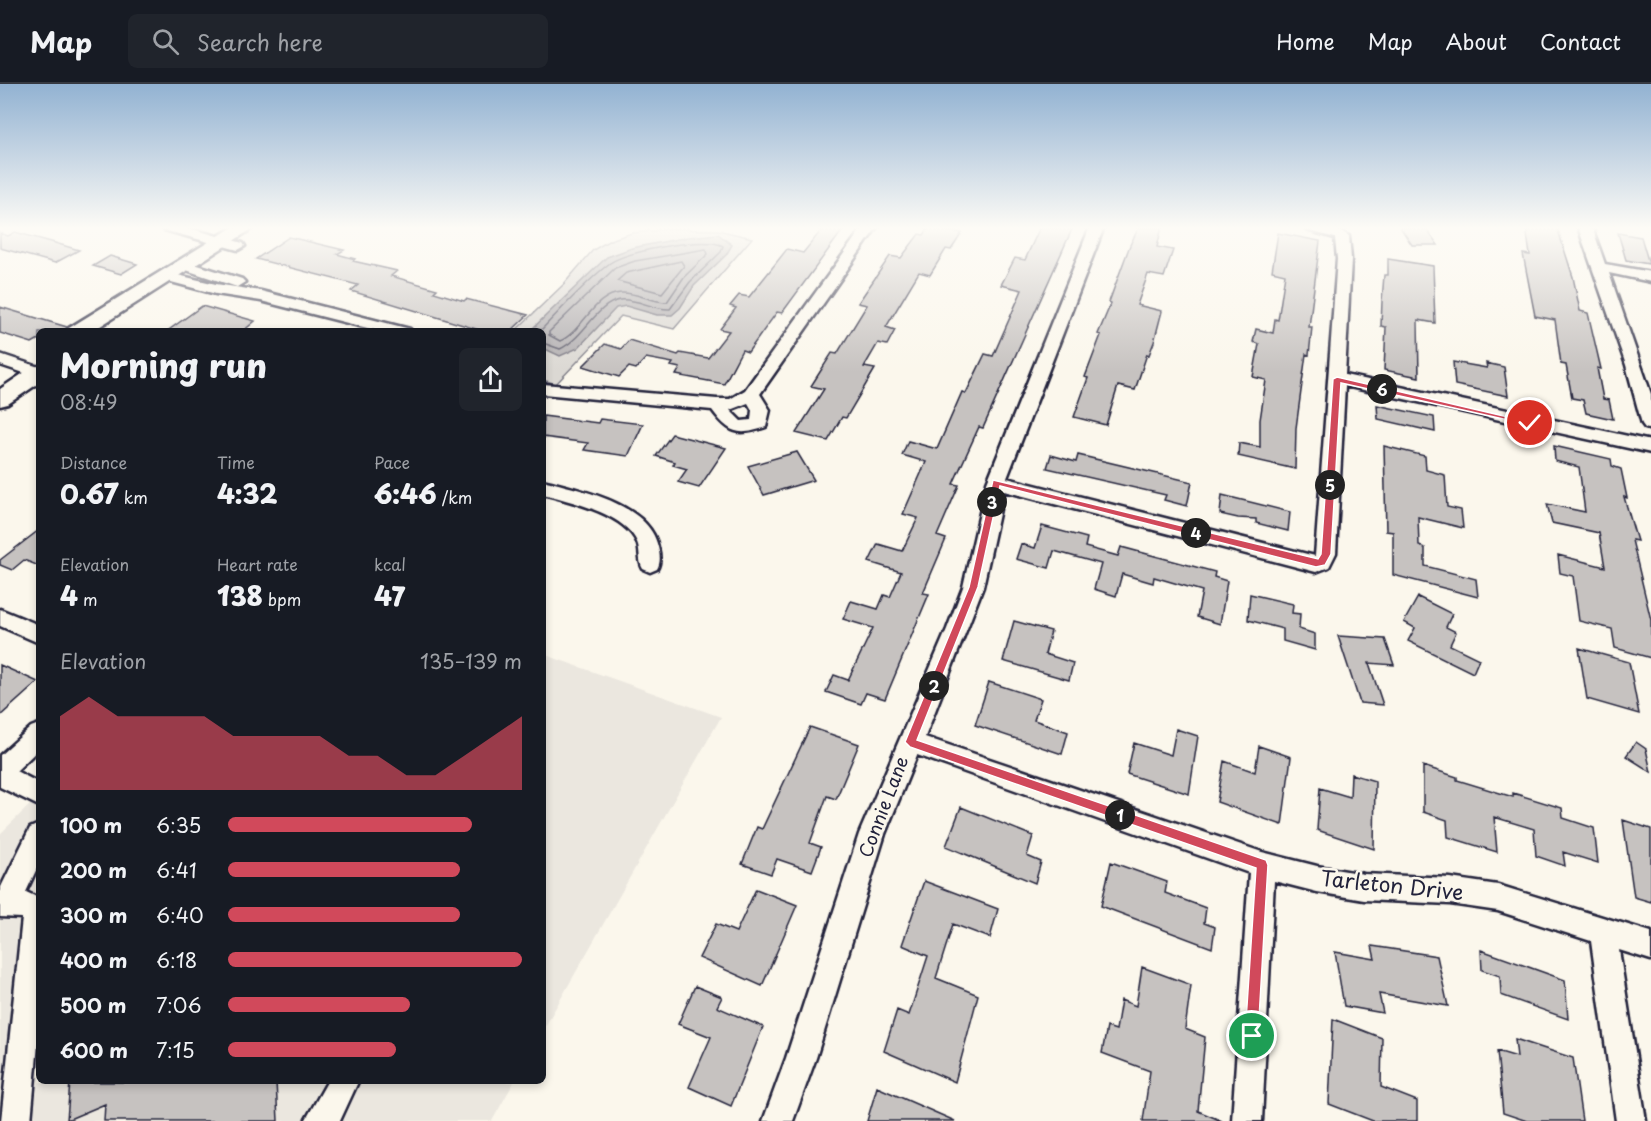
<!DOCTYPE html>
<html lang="en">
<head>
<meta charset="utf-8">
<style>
  :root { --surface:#171b24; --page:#20242c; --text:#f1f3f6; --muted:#9ea1a6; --line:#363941; --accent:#d1495b }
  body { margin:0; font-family:"Playpen Sans",sans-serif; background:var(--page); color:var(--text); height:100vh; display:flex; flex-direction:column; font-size:22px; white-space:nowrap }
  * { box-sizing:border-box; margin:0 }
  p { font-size:20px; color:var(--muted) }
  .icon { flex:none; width:33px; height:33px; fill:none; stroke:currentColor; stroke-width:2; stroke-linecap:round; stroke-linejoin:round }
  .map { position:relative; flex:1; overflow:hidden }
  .panel { position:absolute; left:36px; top:244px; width:510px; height:756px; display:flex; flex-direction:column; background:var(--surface); border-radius:9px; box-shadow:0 3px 9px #0003 }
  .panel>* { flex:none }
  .pin { position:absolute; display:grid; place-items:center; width:51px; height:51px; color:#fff; margin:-26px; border:3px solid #fff; border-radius:50%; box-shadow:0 2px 6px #0007 }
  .km { position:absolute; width:30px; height:30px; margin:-15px; border-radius:50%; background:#222; color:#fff; font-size:16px; line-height:30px; text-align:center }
  .round { display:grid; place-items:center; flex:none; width:63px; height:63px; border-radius:9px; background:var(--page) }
  .overview { display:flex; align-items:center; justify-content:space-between; height:102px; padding:0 24px }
  h1 { font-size:33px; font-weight:800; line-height:45px }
  .stats { display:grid; grid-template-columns:repeat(3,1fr); gap:9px; height:102px; padding:6px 24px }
  .stats div { display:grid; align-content:center }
  .stats b { font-size:26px; font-weight:800 }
  .stats small { font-size:16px; font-weight:400 }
  .stats p { font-size:16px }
  .chart { height:168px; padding:12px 24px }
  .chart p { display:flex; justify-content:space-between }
  .chart svg { width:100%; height:108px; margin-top:6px; fill:var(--accent); opacity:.7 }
  ul { padding:0 24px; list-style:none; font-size:20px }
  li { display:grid; grid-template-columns:96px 72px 1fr; align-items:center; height:45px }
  li i { height:15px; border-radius:8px; background:var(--accent) }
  header { display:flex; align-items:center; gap:36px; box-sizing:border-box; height:84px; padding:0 30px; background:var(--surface); border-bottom:2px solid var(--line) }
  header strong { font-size:28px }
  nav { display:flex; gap:33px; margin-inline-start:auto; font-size:21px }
  .search { width:420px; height:54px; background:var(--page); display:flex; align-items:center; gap:15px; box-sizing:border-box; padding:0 21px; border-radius:9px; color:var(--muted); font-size:22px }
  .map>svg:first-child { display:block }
  .built { fill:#ebe7df }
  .green { fill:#dbd8d3; stroke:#7e7d87; stroke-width:1.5 }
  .water { fill:#b1aeb0; stroke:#787681; stroke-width:1.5 }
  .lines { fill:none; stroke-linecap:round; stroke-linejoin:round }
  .shore { stroke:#5b5a6a; stroke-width:1.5 }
  .building { fill:#c6c2c0; stroke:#22223b; stroke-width:1.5 }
  .minor-casing { stroke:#22223b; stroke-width:5 }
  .major-casing { stroke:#22223b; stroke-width:5 }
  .minor { fill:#fbf7ec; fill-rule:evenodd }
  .major { fill:#fbf7ec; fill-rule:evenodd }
  .route { fill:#d1495b; stroke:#fff; stroke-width:1.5 }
  .labels { text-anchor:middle; stroke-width:5; stroke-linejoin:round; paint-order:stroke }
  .street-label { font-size:18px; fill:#22223b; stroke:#fbf7ec }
  .near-street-label { font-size:21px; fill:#22223b; stroke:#fbf7ec }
</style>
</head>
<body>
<header>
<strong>Map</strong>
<div class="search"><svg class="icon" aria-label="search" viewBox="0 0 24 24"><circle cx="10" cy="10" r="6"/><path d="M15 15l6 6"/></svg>Search here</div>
<nav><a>Home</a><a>Map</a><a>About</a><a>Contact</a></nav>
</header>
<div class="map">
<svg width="1651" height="1037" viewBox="0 0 1651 1037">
  <rect width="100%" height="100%" fill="#fbf7ec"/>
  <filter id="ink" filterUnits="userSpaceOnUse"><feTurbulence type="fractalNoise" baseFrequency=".0167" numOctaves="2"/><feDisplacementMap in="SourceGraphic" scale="12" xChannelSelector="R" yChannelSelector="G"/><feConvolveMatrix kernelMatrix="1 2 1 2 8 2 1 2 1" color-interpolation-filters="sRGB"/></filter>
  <g filter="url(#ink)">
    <path class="built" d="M543,570l178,63 -178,313z
      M39,712v286h475l-22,39h-492v-287z"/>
    <path class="green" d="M670,145l48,1 34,8 -78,91 -53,-13 -65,68 -13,-4v-48h-29l49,-47 30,-35 17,-10 22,-7z"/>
    <path class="water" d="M718,150l14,11 -6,10 -32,31 -14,22 -8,7h-15l-31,-9 -10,2 -38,40 -18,8 -17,-8v-16l-13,-1 77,-74 25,-9 56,-11z"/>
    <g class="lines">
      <path class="shore" d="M706,165l2,5 -24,23 -17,25c-16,0 -30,-10 -46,-9 -27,1 -38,38 -61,48l-11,-6v-3l66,-64 20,-7z
        M681,177l3,5 -22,27 -45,-12 9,-8z
        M539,248c22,-22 46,-50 71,-69 17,-12 95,-27 113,-17l-2,6 -31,30 -20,27c-17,1 -33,-11 -50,-9 -23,3 -37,39 -60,49l-17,-6"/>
    </g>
    <path class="building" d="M824,143h21l-63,86 -5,-1 -29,40 -6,-2 -18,34 -48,-9 4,-7 -9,-2 2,-3 -27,-5 -10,11 -7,-2 -10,10 -36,-11 22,-22 16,5 8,-9 49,15 2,-2 28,5 21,-27 -9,-2 16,-21 -6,-2 9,-11 10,2 38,-48 16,4z
      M929,143l33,6 -11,17 -5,-1 -16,26 -11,-3 -33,55 9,3 -8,15 -9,-2 -14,24 11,2 -29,49 -4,-1 -14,24 -32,-8 28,-44 -13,-3 21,-33 5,1 30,-49 -9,-2 32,-47 11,2 18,-24 5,1z
      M1040,143h33l-90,201 -4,-1 -26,57 6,1 -22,51 9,3 -23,54 6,1 -44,105 -19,-6 -5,11 -35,-12 8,-17 14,5 25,-52 -30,-9 8,-18 27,8 6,-14 6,2 11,-25 -32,-10 9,-18 24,7 16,-33 -15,-4 23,-52 -24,-7 6,-14 29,8 25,-57 4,1 19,-39 8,2 29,-66 -21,-5 14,-27 10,2z
      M1139,143h23l-5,20 16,3 -9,27 -16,-3 -11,31 25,6 -8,31 -5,13 -2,-1 -12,36 -17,-4 -12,39 -32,-8 14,-39 -3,-1 16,-42 -3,-1 13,-31 -2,-1 21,-57z
      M1400,143h25l13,18h-26z
      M1526,143h31l16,50 7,34 8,2 13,56 -4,-1 6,31 6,1 4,19 -27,-6 -3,-13 -11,-2 -6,-33 -5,-1 -6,-44 -20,-4 -12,-62 7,1z
      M15,148l40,11 24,7 -24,13 -55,-15v-15l8,3z
      M1278,149l42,8 -11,86h3l-3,28 -3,-1 -10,74 -1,41 -57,-13 1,-13 21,4v-27l6,-40 -13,-3 6,-33 -6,-2 3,-13 17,4 2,-14 3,1 7,-46 -13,-3z
      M1618,149l23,4 8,27 -23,-4z
      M289,153l55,13 -7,4 18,5 -2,2 44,10 -6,5 46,13 -3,3 30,9 2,-2 62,16 -18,17h-24l-135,-41 7,-6 -102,-26z
      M110,172l27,8 -16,10 -28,-8z
      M1388,175l45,7 2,57 -17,-3 1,57 -35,-7 2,-43 -5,-1 1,-25 2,-26h4z
      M202,222l53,15 -13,11h-76z
      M0,223l67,20 -3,5h-25v7l-7,4 -32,-10z
      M1453,278l34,6 -1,-5 18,4 4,29 -53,-11z
      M1377,321l57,12 1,15 -57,-13z
      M543,332l55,7 2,-4 43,5 -15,32 -44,-6 4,-7 -45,-6z
      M672,350l54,14 -27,40 -21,-6 9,-13 -14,-4 2,-3 -19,-6z
      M1384,362l41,10 1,14 19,5 2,32 14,3 2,18 -45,-11 1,29 6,2v18l51,13 2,18 -85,-22v-43l-7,-1z
      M1554,362l57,13 1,7 9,3 6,29 -3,-1 13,44 -5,-1 19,80v38l-36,-10 -3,-19 -33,-8 -6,-45 -13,-3 -2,-18 47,12 -6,-34 -47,-10 -5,-19 38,8 -6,-45 -24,-6z
      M797,368l17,28 -50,15 -16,-29z
      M1051,371l25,7 2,-7 114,27 -5,24 -23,-6 2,-5 -119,-27z
      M1222,411l68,17 -2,19 -32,-8v-4l-18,-1 -18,-4z
      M1042,442l45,12 -2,9 33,9 3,-9 94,25 -1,5 13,4 -7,43 -23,-7 5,-26 -48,-14 -1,6 -31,-9 -6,22 -22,-7 7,-25 -47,-13 -5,17 -33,-9 5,-15 14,4z
      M39,446v36l-15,-6 -12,10 -12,-5v-5z
      M1250,510l43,10 -1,9 8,1 -1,15 16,5v16l-32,-9v-12l-35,-9z
      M1418,513l34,17 -6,13 10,5 -6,13 29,14 -6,14 -65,-32 7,-13 -11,-6z
      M1014,537l37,10 -6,23 28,9 -4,17 -66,-19z
      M1338,552l47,3 9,26 -25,-2 14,42 -23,-2z
      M1579,564l50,14 10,52 -52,-15z
      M0,581l38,17 -38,34z
      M989,598l52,17 -7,21 34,12 -6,22 -87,-29z
      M810,643l49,17 -23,55 -9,-3 -17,47 11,4 -9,24 -35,-12 -6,15 -29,-10 15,-37 5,2z
      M1176,645l22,7 -9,58 -62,-20 7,-31 37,12z
      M1636,658l10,7 5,23 -25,-16z
      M1259,662l32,11 -9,68 -65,-23 7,-41 31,11z
      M1423,682l34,11v3l56,17v-4l49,15 1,10 31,10 4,35 -35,-11 2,14 -29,-10 -2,-27 -40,-12 3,35 -49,-15 -1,-17 -24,-8z
      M1351,690l24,7 -1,68 -57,-19 3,-42 30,9z
      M961,723l72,29 -6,20 14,6 -6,21 -89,-37z
      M1623,736l28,9v73l-17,-5z
      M1111,778l56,20 -2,11 41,15 -2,15 11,4 -3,21 -111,-42z
      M924,797l74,28 -8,29 -37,-14 -17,54 42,17 -23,87 -71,-31 13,-41 12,5 19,-59 -26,-11z
      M756,805l41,16 -35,81 -63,-28 17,-34 20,8z
      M1372,862l65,10 11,50 -69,-12 4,19 -39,-7 -9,-54 40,7z
      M1481,866l84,30 3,39 -67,-24 -1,-19 -18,-6z
      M1142,883l49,18 -6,44 20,8 -7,74 24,10h-79l7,-50 -48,-18 5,-26 9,3 5,-30 15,6z
      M695,902l27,11 -5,10 46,20 -32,79 -42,-19 22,-50 -33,-13z
      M1333,935l49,19 -1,49 36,14v20h-44l-44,-17z
      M1515,955l58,19 9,63h-55l-24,-8 -6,-62 20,6z
      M70,998h206l2,39h-174l1,-17 -38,16z
      M877,1003l78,34h-88z"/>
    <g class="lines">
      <defs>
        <path id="minor" d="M162,143h23l58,16 2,3 -7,4 -74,-20z
          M863,143h14l-117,167 10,16 -4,17c-28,10 -37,6 -54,-17l-169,-16v-10l174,15h13l15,-9zM748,319l4,7 -1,10 -10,1 -11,-11z
          M1090,143h14l-97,251 308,78 22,-297 -2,-21 -28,-8 -2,-3h29l15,9 2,23 -6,116 306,66v12l-306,-67 -9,167 -7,14 -13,5 -312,-81 -21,96 -58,150 337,115 55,14 47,8 86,4 48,7 153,47v28l-32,-10 27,171h-30l-25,-180 -93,-30 -48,-7 -86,-4 -47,-8 -43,-11 -12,240h-30l17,-248 -332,-118 -32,79 -69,224 -23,63h-30l23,-63 73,-224 88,-205 16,-42 24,-105z
          M1578,143h14l13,37 46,8v10l-42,-9 42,121v36l-6,-2 -3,-4 -16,-59z
          M185,177l57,18 3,3 -8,5 -57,-19 -2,-3z
          M165,188l51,12 45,7 149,38 2,3h-29l-122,-31 -45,-7 -56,-15 -2,-3z
          M0,270l39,13v11l-39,-13z
          M543,396c36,10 106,23 115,67 2,8 3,15 -1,22l-7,3 -7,-3c-5,-8 -2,-18 -6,-27 -12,-28 -67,-41 -94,-48z
          M0,525l39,16v18l-39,-17z
          M39,640v25l-23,22 23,12v23l-39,-19v-32l31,-28z
          M39,740v40l-13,28 13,6v134l-8,89h-30l21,-203 -22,-1v-28l30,-61z
          M327,998h31l-18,39h-35z"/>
        <path id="major" d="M233,143h22l-164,105h-25l3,-4z
          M39,282v17l-31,21 -8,2v-17l31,-21z"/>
      </defs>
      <use href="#minor" class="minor-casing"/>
      <use href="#major" class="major-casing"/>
      <use href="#minor" class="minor"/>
      <use href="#major" class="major"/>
    </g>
  </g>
  <linearGradient id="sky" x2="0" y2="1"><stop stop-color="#92b2d2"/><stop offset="0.5" stop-color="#fdfbf6"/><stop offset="1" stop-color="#fdfbf6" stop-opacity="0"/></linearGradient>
  <rect width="1651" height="288" fill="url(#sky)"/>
  <path class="route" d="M1337,293l197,46 -4,2 -189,-42 -10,171 -6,11 -9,2 -316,-81 -22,101 -61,153 349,120 2,5 -10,171 -1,4 -5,2 -5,-2 -2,-4 11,-168 -346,-121 -5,-5 64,-155 24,-107 325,79 3,-5 12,-175z"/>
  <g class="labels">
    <g class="street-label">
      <text transform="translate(884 723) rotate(-69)" y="6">Connie Lane</text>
    </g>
    <g class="near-street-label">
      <text transform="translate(1392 802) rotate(6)" y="7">Tarleton Drive</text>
    </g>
  </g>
</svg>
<div class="pin" style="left:1252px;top:952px;background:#1e9e55"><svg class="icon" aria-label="arrive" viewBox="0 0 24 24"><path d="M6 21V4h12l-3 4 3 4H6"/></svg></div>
<div class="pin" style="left:1530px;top:339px;background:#d93025"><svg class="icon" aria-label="check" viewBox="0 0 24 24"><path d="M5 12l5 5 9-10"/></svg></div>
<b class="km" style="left:1120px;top:731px">1</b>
<b class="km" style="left:934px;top:602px">2</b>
<b class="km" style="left:992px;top:418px">3</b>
<b class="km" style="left:1196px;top:449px">4</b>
<b class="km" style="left:1330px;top:401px">5</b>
<b class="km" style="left:1382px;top:305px">6</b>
<section class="panel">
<div class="overview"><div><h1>Morning run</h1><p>08:49</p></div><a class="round"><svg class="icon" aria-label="share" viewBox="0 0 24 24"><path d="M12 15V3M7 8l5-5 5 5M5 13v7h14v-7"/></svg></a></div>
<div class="stats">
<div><p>Distance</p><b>0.67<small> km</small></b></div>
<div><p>Time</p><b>4:32</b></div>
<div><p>Pace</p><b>6:46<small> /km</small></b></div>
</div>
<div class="stats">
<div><p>Elevation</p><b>4<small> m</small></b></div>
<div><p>Heart rate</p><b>138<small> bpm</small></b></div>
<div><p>kcal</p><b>47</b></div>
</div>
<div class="chart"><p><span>Elevation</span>135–139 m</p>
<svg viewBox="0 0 160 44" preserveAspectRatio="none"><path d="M0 44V14L10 6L20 14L30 14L40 14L50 14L60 22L70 22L80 22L90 22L100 30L110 30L120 38L130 38L140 30L150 22L160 14V44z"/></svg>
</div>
<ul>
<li><b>100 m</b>6:35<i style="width:83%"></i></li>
<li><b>200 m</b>6:41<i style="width:79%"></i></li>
<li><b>300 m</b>6:40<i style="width:79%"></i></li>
<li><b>400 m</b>6:18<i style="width:100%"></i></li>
<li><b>500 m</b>7:06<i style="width:62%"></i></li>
<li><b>600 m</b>7:15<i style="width:57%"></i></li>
</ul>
</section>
</div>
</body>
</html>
